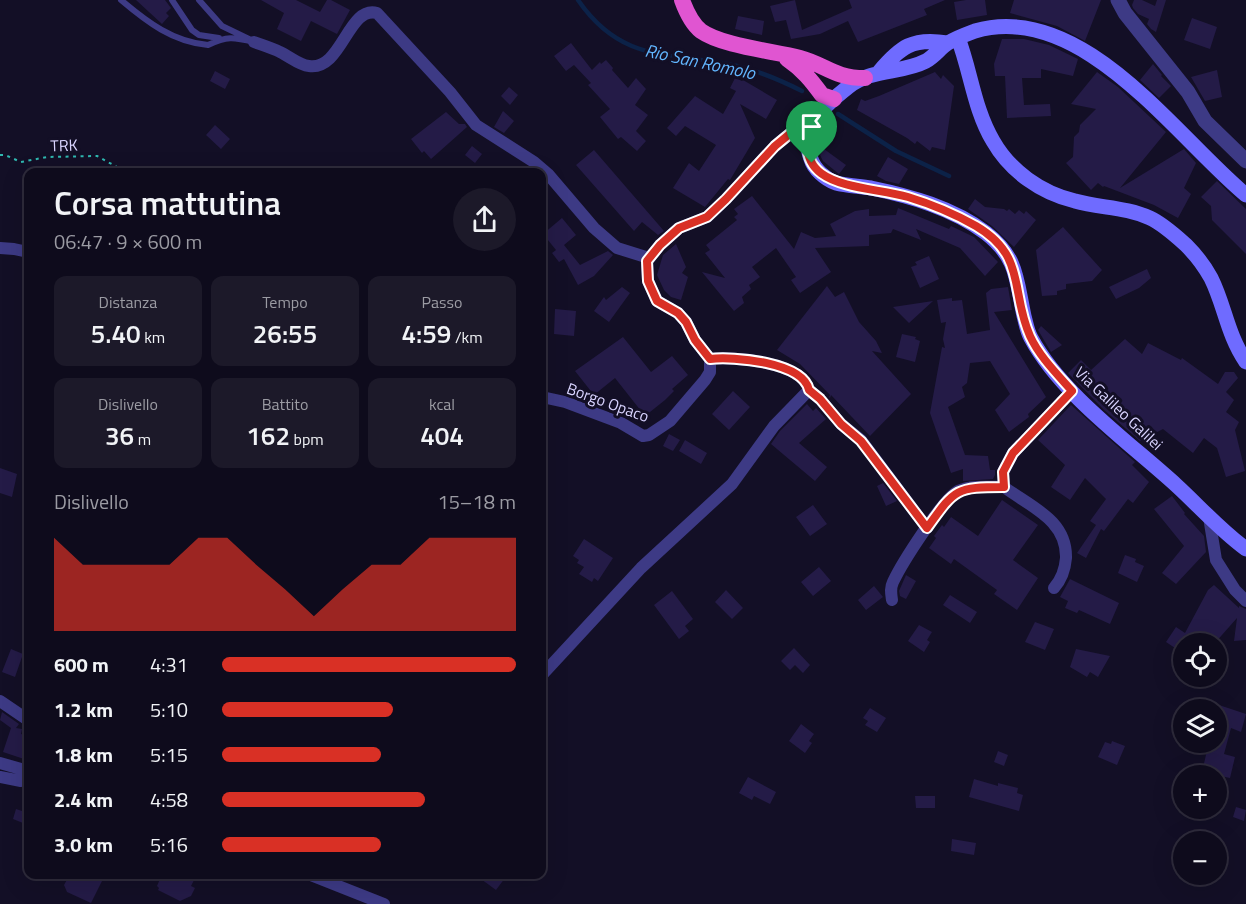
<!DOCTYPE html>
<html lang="it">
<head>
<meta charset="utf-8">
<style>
  :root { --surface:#0e0b1c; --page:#1c1929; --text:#f1f3f6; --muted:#9b9ba3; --line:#2e2b3b; --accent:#d93025 }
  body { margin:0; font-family:"Titillium Web",sans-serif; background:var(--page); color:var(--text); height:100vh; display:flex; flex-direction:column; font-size:22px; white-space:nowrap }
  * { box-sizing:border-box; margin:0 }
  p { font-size:20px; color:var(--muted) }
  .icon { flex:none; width:33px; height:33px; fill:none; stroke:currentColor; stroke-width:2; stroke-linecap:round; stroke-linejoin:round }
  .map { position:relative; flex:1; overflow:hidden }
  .details { position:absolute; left:24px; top:168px; width:522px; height:711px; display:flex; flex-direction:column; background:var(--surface); border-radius:12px; box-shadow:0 6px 24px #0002,0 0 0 2px var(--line) }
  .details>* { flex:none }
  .tools { position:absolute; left:1173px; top:633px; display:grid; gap:12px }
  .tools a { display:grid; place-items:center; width:54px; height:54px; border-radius:50%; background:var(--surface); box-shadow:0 6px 24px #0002,0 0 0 2px var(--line); font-size:30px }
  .pin { position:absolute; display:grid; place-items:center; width:51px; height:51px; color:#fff; margin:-62px -26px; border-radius:50% 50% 50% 0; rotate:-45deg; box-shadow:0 0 6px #0007 }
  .pin .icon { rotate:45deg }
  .round { display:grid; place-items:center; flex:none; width:63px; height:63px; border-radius:32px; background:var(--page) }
  .overview { display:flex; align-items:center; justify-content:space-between; height:102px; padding:0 30px }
  h1 { font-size:33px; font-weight:600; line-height:45px }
  .figures { display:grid; grid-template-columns:repeat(3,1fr); gap:9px; height:102px; padding:6px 30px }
  .figures div { display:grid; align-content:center; border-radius:12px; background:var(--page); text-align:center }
  .figures b { font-size:26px; font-weight:600 }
  .figures small { font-size:16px; font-weight:400 }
  .figures p { font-size:16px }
  .chart { height:168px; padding:12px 30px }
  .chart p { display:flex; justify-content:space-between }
  .chart svg { width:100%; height:108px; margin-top:6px; fill:var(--accent); opacity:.7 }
  ul { padding:0 30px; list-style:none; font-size:20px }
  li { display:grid; grid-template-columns:96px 72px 1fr; align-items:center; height:45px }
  li i { height:15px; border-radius:8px; background:var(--accent) }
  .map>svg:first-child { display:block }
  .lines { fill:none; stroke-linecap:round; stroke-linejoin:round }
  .stream { stroke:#0c2248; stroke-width:4.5 }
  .building { fill:#241b47 }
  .path { stroke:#2fb8b0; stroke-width:2; stroke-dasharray:3 4.5; stroke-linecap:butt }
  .service { stroke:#3d3a85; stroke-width:6 }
  .minor { stroke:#3d3a85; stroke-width:12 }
  .tertiary { stroke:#3d3a85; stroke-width:15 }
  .secondary { stroke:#6f6bff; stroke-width:15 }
  .trunk { stroke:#e055d1; stroke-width:16 }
  .route-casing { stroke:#fff; stroke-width:12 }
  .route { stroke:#d93025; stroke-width:8 }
  .labels { text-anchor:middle; stroke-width:6; stroke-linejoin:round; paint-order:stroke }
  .street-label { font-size:16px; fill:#d9d4ff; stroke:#130f26 }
  .water-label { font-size:18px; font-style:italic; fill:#62b6ff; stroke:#130f26 }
</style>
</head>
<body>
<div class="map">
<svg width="1246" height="904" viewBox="0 0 1246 904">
  <rect width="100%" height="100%" fill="#130f26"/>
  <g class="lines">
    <path class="stream" d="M578,0c44,64 93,52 159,66 22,5 45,15 65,25
      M838,114l58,37 53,25"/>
  </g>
  <path class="building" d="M136,0h29l6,8 -5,5 3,3 -7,8z
    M261,0h35l24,12 7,-12h4l19,10 -13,24 -26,-13 -10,20 -24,-12 7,-16z
    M795,0l7,30 50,-22 -3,-8h96l-21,9 3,6 -69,27 -10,-21 -28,13 -29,5 -5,-19 -11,2 -5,-16z
    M966,0h19l2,15 -30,5 -3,-18z
    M1014,0h87l-16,41 -28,-15 -47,-13z
    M1134,0h8l13,6 2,-6h9l-10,32 -5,-3 -4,-5 2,-5 -11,-5 -5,-6 -1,-3z
    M738,16l26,5 -2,14 -27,-6z
    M1192,18l25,9 -7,22 -26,-9z
    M1002,39h22l25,6 29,14 -5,17 -32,-7v9h-19l2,27 26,-1 1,12 -44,2 -2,-42h-10l-1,-12z
    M571,43l21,27 8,-8 1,2 5,-4 7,8 -1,2 16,18 8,-10 10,11 -11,16 13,10 -12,16 10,10 -9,10 -16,-14 -3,2 -18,-22 10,-8 -22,-24 3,-2 -17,-18 -8,6 -12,-15z
    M1153,64l9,11 -1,1 10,10 -12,12 -19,-18z
    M1217,70l5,27 -17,4 -14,-24z
    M215,71l15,8 -5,10 -15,-8z
    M935,72l6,7 2,-4 11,11 -9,64 -13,-3 -2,4 -13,-10 -2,3 -8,-6 -50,-28 4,-11 4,2 14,-5z
    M1097,72l21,15 48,45 -46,56 64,-39 12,14 -12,25 7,6 -13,24 -24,-13 -50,-19 -1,1 -5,-4 -7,7 -25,-27 7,-6 1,-20 5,-5 1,-7 16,-16 -25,-5z
    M735,78l7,3 1,-1 34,20 -11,19 -26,-15 15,34 -25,42 -2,-1 -23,28 -32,-19 16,-25 10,8 17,-26 -31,-19 -9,10 -9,-8 28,-32 28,18 13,-23 -6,-3z
    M509,87l9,8 -8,10 -9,-9z
    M503,111l11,10 -10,12 -10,-6z
    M446,112l13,12h6l2,3 -36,32 -7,-8 -2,2 -11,-14z
    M215,125l15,14 -9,10 -15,-14z
    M472,146l10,8 -7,9 -10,-8z
    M824,149l22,16 -7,9 -16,-13 -3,-6z
    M594,150l70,81 -6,4 -16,-13 -8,9 -58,-66z
    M888,157l20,12 -9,15 -13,-3 -9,-5z
    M1217,181l29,28v45l-34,-34 -1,-14 -10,-9z
    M752,196l42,53 7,-17 14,6 21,-2 -6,-12 25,-13 14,-2v7l27,-1 2,-7 51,21 2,-3 23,11 24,25 -13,14 -25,-28 -44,-19 5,11 -28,-11 -2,4 -22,2v11l-54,2 16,24 -31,21 -9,-13 5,-3 -20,-29 -24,19 8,10 -11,8 2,4 -9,8 2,6 -10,8 -32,-39 23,6 -20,-25 5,-3 -4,-5 31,-25 -3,-3 4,-3 -4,-5z
    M975,199l10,8 19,2 3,2 2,-2 6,5 4,-4 5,4 2,-3 10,9 -22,27 -22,-21 -24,-17z
    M562,218l14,17 -12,10 16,20 28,-14 5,4 -19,21 -16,9 -14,-26 -5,3 -7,-9 4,-3 -13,-16z
    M1063,227l39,43 -10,11 -26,3v5l-9,2v4l-15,1 -6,-46z
    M676,244l10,23 -4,6 6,4 -7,23 -10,-3 -7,-7 -7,-15 6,-20z
    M929,256l10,23 -19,9 -9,-21 6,-2 -2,-3z
    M1147,269l4,9 -12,10 -23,11 -7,-12z
    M827,286l8,11 9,-5 15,30 17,19 6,12 -10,-2 39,43 -41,42 -39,-41 -1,3 -1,-1 1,-2 -30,-31 -23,-14z
    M622,287l8,6 -21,29 -15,-11 10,-14 2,3z
    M1008,287l4,23 -18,2 52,85 -18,17 1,3 -20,15 -14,-22 15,-16 -20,-33 -20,2 -3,20 -5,4 3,10 -17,10 17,48 23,1 2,14h5v5l-2,4 -30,2v-12l-12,4 -21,-60 12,-66 3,1 -2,-9 3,-17 -5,1 -4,-23 15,-2v3l10,-1 5,34 23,-4 -4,-37 5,-4z
    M933,301l-24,22 -16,-16z
    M555,309l21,2 -2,25 -20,-2z
    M1041,326l21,19 -11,7 -13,-22z
    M902,334l14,3 -1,2 5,2 -5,21 -19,-5z
    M623,337l28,35 21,-16 16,19 -16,14 2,2 -9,9 -20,16 -30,-38 -21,17 -19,-24z
    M1125,339l17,15 6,-11 33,17 1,-2 36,26 7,-12h9l4,6 -12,14 8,8 -8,12 13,10 -4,8 10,41 -19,6 -9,-29 -13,-10 -11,15 -30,-24 -23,12 -36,-31 -36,-37 13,-13 10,10z
    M733,391l17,16 -21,23 -17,-16z
    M807,404l6,7 3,-3 10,11 -27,24 28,24 -12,14 -44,-37 9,-13z
    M1071,405l64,57 -3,3 17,17 -16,21 -5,-4 -24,32 -3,-2 -15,29 -9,-5 19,-28 -6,-4 16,-22 -21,-21 -15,22 -19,-13 14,-22 -27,-25z
    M669,434l11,6 -7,11 -10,-5z
    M685,440l22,13 -6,11 -22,-13z
    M0,468l17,6 -5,23 -12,-4z
    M883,483l14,18 -11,5 -9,-20z
    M1172,496l13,17 -1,1 20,22 2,16 -30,32 -14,-11 22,-27 -30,-37z
    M1002,500l36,25 -25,35 25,18 -21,32 -23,-16 3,-4 -43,-31 -3,5 -22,-16 7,-10 -2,-2 8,-11 2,2 7,-10 27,19z
    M813,505l14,19 -17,12 -14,-19z
    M584,539l29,19 -15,23 -4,-3 -2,4 -13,-8 5,-7 -7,-4 2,-3 -6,-4z
    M1125,555l11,4 -1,3 9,4 -7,16 -19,-9z
    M819,567l12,14 -18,15 -12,-14z
    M906,575l10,6 -10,18 -6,-3 -1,-5z
    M1070,579l49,24 -9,21 -31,-14 -2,3 -12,-5 3,-7 -8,-4z
    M1214,585l25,23v-2l7,3v31l-12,1 3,-23 -23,26h-5l-11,-9 -3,5 6,4h-19l-4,6 -12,-8 10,-15 9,6 23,-43z
    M874,586l9,11 -17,13 -8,-10z
    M726,590l17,18 -11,11 -17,-17z
    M672,591l21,28 -8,7 4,5 -10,8 -25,-34z
    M950,595l27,17 -7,11 -27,-18z
    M1035,622l19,7 -9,21 -20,-8z
    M919,625l13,7 -5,8 3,2 -6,10 -16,-11z
    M794,648l16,17 -7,8 -8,-8 -5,5 -9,-9z
    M11,649l12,5 -8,23 -13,-5z
    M1076,649l34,7 -12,21 -8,-5 -3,5 -17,-10z
    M1216,704l30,10 -5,18 -10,-4 -7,26 11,3 -5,21 -28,-6 7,-30h7z
    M870,708l16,10 -9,14 -12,-7 3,-4 -5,-3z
    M2,712l17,12 -3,4 6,1 -1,5 7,2v9l-4,14 -21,-7 8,-24 -11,-8z
    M801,724l13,10 -5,7 3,2 -7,10 -16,-12z
    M1112,741l13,5 -8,19 -19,-8 7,-15 6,2z
    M998,751l10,4 -4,11 -10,-4z
    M748,777l28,15 -6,12 -16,-8 -2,4 -13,-7z
    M974,779l24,7v-3l20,5 -1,5 6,2 -4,16 -50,-14z
    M915,796h20v12h-19z
    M1236,807l10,3 -2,11 -11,-4z
    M16,809l12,4v12l-15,-6z
    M952,839l24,4 -2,12 -23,-4z
    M70,874h25l8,5 -12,24 -24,-11 -3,-7z
    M162,874h35l-6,12 4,2 -4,8 -11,5 -22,-11 1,-2 -2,-2z
    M474,874h34l-12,16z"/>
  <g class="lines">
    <path class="path" d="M0,155h5l16,7 26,-5 50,-1 29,16"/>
    <path class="service" d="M121,0c26,22 52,42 87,45 19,-9 25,-8 46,-3
      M172,0l20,30 7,5 20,3
      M199,0l23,26 29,14"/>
    <path class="minor" d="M254,42c8,3 18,6 26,10 9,4 19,13 29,14 33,5 39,-61 68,-53l73,79 26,33 58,37 14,12 46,54 23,20 32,10
      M0,248l14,1 14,3
      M809,390l11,9 21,25 20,16 66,88
      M542,397l23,5 56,21 22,13 6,-1 21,-14 35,-41 5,-8v-13l-15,-19 -9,-18 -8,-9 -21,-12 -9,-20 -1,-20 13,-16 19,-17 28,-11 19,-18 49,-53 17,-14 21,-13
      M1209,517l7,43 19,30 11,11
      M1054,588c8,-9 11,-18 12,-30 1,-38 -35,-51 -62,-71l-1,-15 10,-19 59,-62
      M892,600c-1,-7 -2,-12 1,-18 9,-19 49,-82 65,-91 13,-6 32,-4 46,-4
      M542,675l99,-107 91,-84 42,-58 35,-36c-6,-28 -76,-34 -99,-31
      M0,701l28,19
      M0,763l28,8
      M0,777l21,4 7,-3
      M308,874l76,30"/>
    <path class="tertiary" d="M1118,0l7,13 63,79 17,29 41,40"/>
    <path class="secondary" d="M958,38c13,34 16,71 35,103 17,30 48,52 82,60 25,7 51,6 75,17 13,6 26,18 36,27 9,9 19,22 25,33 14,28 16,56 35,84
      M879,72c21,-25 34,-35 68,-29
      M1246,195c-71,-59 -164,-195 -271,-164 -8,3 -19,7 -27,12 -8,5 -13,13 -22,18 -25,13 -54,7 -78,26 -23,19 -50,38 -37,72 3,10 14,20 25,24 11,3 23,3 35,5 39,8 82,20 115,45 32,25 30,46 38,83 2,7 3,15 7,22 30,56 99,105 145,147 23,21 44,45 70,64"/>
    <path class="trunk" d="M682,0c4,11 9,23 19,31 21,15 73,20 99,27 26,7 34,20 65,20
      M787,59c16,11 24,21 35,36l12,4"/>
  </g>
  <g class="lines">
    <defs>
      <path id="route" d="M813,119c-27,72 50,65 95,78 23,7 47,17 68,29 51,30 34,65 54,110 9,20 27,38 42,55l-59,62 -10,19 1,15c-49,0 -49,2 -77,41l-66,-87 -20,-17 -21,-25 -11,-9c-6,-28 -76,-34 -99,-31l-15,-19 -9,-18 -8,-9 -21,-12 -9,-20 -1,-20 13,-16 19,-17 28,-11 19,-18 49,-53 17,-14z"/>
    </defs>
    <use href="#route" class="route-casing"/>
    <use href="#route" class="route"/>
  </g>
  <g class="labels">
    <g class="street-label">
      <text transform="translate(64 145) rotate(-2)" y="6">TRK</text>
      <text transform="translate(608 402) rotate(20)" y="6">Borgo Opaco</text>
      <text transform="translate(1119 408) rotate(43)" y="6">Via Galileo Galilei</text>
    </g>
    <g class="water-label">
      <text transform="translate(700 62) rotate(12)" y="6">Rio San Romolo</text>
    </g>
  </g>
</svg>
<div class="tools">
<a><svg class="icon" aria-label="locate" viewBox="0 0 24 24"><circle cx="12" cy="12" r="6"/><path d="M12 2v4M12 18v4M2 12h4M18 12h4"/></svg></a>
<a><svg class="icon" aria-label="layers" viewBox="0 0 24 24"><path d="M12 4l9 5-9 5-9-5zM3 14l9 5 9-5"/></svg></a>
<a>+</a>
<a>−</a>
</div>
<div class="pin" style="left:812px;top:163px;background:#1e9e55"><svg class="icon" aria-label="arrive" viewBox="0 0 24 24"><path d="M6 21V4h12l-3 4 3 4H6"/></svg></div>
<section class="details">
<div class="overview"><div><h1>Corsa mattutina</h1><p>06:47 · 9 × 600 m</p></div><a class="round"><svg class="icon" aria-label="share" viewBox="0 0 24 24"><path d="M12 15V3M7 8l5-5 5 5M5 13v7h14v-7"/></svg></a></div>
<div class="figures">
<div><p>Distanza</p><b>5.40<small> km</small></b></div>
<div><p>Tempo</p><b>26:55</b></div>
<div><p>Passo</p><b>4:59<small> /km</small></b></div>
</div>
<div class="figures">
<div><p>Dislivello</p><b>36<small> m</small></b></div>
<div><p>Battito</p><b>162<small> bpm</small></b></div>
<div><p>kcal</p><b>404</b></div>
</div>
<div class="chart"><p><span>Dislivello</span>15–18 m</p>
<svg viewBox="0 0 160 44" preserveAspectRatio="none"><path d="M0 44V6L10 17L20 17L30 17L40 17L50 6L60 6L70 17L80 27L90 38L100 27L110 17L120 17L130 6L140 6L150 6L160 6V44z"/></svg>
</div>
<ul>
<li><b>600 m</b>4:31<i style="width:100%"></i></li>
<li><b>1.2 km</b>5:10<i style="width:58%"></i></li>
<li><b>1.8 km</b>5:15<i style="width:54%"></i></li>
<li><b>2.4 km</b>4:58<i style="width:69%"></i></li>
<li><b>3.0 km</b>5:16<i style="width:54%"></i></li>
</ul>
</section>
</div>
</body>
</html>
